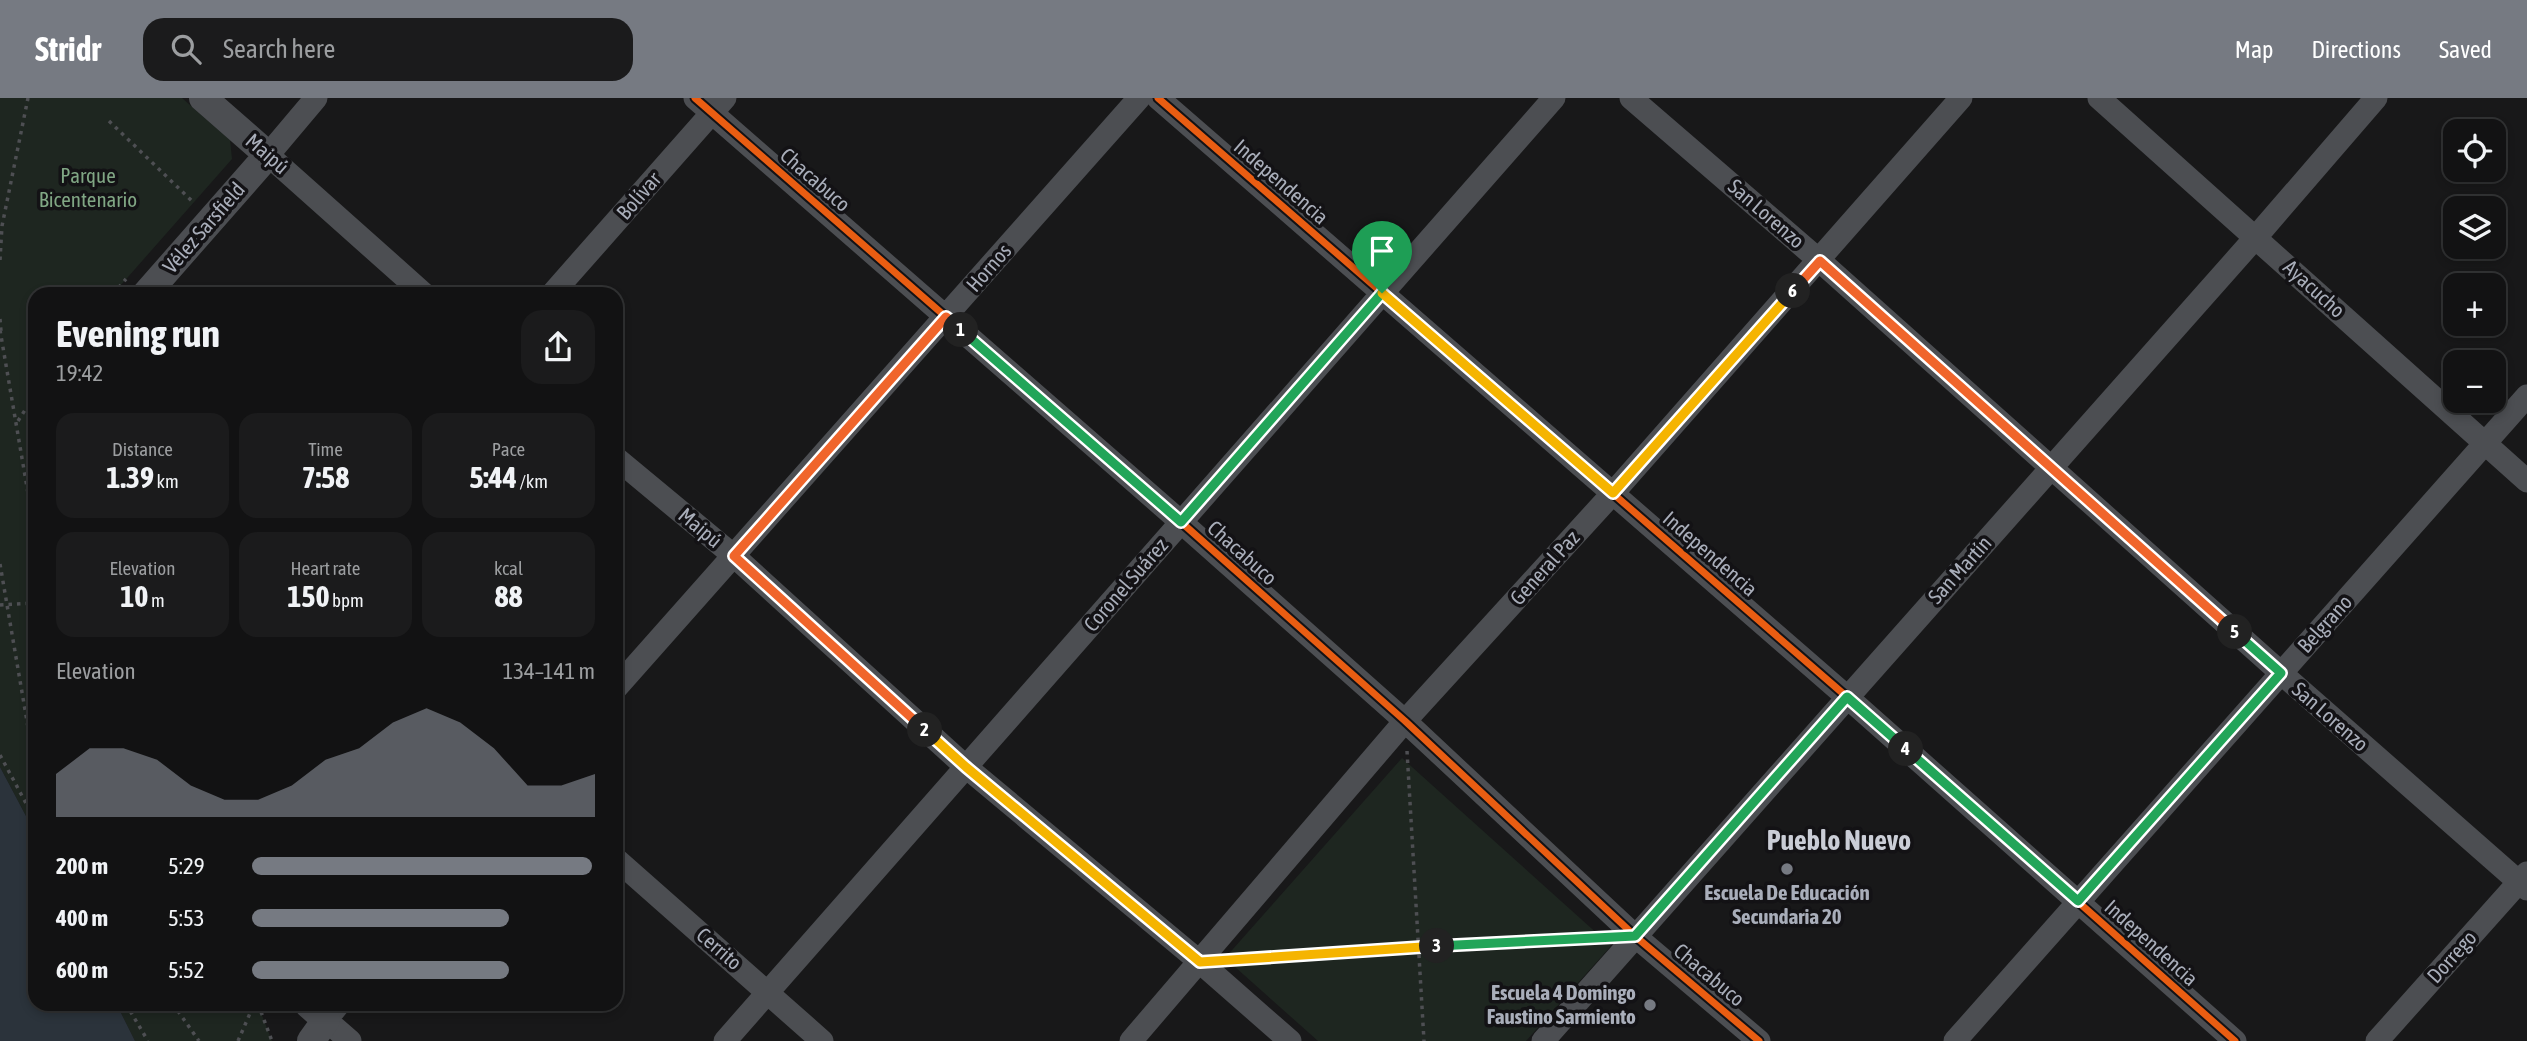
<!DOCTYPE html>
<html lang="en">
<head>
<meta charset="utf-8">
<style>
  :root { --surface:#121213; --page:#1b1b1c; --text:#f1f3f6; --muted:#9c9ea0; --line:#313233; --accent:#767a82 }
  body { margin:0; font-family:"Asap Condensed",sans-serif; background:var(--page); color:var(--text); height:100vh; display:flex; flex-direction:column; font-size:26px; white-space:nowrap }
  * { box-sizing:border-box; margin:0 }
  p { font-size:23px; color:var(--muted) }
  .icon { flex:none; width:38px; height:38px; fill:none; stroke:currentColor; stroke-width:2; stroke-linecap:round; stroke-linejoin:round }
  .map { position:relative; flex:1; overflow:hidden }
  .panel { position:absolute; left:28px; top:189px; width:595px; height:724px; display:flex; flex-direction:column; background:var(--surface); border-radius:21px; box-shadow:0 4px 10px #0003,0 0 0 2px var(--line) }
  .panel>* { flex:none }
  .fabs { position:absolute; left:2443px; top:21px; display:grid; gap:14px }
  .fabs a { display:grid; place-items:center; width:63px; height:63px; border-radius:14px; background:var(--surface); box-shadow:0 4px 10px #0003,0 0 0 2px var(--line); font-size:35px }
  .pin { position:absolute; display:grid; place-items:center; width:60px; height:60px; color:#fff; margin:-72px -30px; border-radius:50% 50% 50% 0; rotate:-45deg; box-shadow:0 0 7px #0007 }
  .pin .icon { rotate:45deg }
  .km { position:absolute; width:35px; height:35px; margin:-18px; border-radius:50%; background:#222; color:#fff; font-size:19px; line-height:35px; text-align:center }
  .round { display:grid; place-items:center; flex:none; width:74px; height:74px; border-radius:21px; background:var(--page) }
  .overview { display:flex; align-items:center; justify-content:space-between; height:119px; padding:0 28px }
  h1 { font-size:38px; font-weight:700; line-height:52px }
  .figures { display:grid; grid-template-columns:repeat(3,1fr); gap:10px; height:119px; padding:7px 28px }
  .figures div { display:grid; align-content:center; border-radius:18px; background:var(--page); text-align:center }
  .figures b { font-size:30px; font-weight:700 }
  .figures small { font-size:19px; font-weight:400 }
  .figures p { font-size:19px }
  .chart { height:196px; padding:14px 28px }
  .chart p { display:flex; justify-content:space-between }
  .chart svg { width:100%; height:126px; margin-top:7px; fill:var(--accent); opacity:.7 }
  ul { padding:0 28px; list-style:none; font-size:23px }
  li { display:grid; grid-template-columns:112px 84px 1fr; align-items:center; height:52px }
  li i { height:18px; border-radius:9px; background:var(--accent) }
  header { display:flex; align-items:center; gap:42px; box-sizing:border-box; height:98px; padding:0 35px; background:var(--accent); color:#fff }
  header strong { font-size:33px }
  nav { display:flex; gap:38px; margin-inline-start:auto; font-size:24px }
  .search { width:490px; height:63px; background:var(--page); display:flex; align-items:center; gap:18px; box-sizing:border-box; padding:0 24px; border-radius:21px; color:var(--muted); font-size:26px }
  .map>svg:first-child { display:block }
  .green { fill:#1e2620 }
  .water { fill:#2b333b }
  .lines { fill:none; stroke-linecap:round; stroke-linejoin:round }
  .path { stroke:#4e4f53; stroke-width:3.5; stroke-dasharray:3.5 5; stroke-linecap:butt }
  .minor { stroke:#4c4e52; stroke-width:23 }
  .tertiary { stroke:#4c4e52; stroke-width:28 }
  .cycleway-casing { stroke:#131215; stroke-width:11 }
  .cycleway { stroke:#e95d12; stroke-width:7 }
  .split-1-casing { stroke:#fff; stroke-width:14 }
  .split-2-casing { stroke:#fff; stroke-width:14 }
  .split-3-casing { stroke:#fff; stroke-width:14 }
  .split-4-casing { stroke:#fff; stroke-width:14 }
  .split-5-casing { stroke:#fff; stroke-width:14 }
  .split-6-casing { stroke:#fff; stroke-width:14 }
  .split-7-casing { stroke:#fff; stroke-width:14 }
  .split-1 { stroke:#22a559; stroke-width:9 }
  .split-2 { stroke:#f0652b; stroke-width:9 }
  .split-3 { stroke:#f5b400; stroke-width:9 }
  .split-4 { stroke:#22a559; stroke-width:9 }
  .split-5 { stroke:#22a559; stroke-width:9 }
  .split-6 { stroke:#f0652b; stroke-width:9 }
  .split-7 { stroke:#f5b400; stroke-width:9 }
  .poi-dot { fill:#767a82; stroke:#131215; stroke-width:2.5 }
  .labels { text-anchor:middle; stroke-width:7; stroke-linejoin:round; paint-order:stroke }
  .street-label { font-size:21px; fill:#a9aeba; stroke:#131215 }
  .park-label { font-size:21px; fill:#80a684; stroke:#131215 }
  .poi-label { font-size:21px; font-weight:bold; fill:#a9aeba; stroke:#131215 }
  .district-label { font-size:28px; font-weight:bold; fill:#cacdd6; stroke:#131215 }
</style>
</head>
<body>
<header>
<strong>Stridr</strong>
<div class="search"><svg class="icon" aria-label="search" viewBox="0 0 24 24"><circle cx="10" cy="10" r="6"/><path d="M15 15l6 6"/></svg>Search here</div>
<nav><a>Map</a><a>Directions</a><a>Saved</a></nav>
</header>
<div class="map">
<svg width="2527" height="943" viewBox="0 0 2527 943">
  <rect width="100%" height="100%" fill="#181819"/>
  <path class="green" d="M0,0h182l48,42 2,19 -119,135h-78v539l-35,-66z
    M1402,660l209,188 -85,95h-208l-93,-83z
    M117,907h141l14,36h-137z"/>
  <path class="water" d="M0,669l35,66v171l82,1 18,36h-135z"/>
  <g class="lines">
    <path class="path" d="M109,23l84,81
      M0,162l2,-34 26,-128
      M113,196l13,-15
      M0,221l1,12
      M0,232l35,204
      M18,323l9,-14 8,-7
      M0,466l35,204
      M0,507l35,-2
      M1407,653l17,290
      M0,657l35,65
      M1229,862l376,-23
      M126,906l22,37
      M173,906l26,37
      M258,906l14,37
      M238,943l16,-37"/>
    <path class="minor" d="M316,0l-48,57 156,139
      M695,0l486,424 224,199 230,215 124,105
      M1158,0l689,599 388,344
      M1631,0l189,163 461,412 246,216
      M2099,0l428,383
      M552,196l173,-196
      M616,360l118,98 232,211 234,195 90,79
      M616,590l523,-590
      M616,761l206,182
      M339,906l-13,16 24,21
      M725,943l829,-943
      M1131,943l274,-320 208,-228 348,-395
      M1543,943l713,-804 120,-139
      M1955,943l572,-645
      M2377,943l150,-168"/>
    <path class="tertiary" d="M146,196l122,-139 -65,-57
      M308,906l18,16 -15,21"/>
    <defs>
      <path id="cycleway" d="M695,0l486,424 224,199 230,215 124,105
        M1158,0l689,599 388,344"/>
    </defs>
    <use href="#cycleway" class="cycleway-casing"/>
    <use href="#cycleway" class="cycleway"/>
  </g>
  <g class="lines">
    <defs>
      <path id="split-1" d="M961,232l220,192 201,-229"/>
      <path id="split-2" d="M925,632l-191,-174 212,-239 15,13"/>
      <path id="split-3" d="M925,632l41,37 234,195 237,-16"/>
      <path id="split-4" d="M1437,848l198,-10 212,-239 59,52"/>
      <path id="split-5" d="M1906,651l172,152 203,-228 -46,-41"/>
      <path id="split-6" d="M1793,193l27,-30 415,371"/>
      <path id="split-7" d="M1382,195l231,200 180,-202"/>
    </defs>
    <use href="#split-1" class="split-1-casing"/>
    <use href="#split-2" class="split-2-casing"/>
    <use href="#split-3" class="split-3-casing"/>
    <use href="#split-4" class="split-4-casing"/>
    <use href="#split-5" class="split-5-casing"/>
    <use href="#split-6" class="split-6-casing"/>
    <use href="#split-7" class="split-7-casing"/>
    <use href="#split-1" class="split-1"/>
    <use href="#split-2" class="split-2"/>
    <use href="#split-3" class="split-3"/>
    <use href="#split-4" class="split-4"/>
    <use href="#split-5" class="split-5"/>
    <use href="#split-6" class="split-6"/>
    <use href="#split-7" class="split-7"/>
  </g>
  <g class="poi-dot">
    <circle cx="1787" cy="771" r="7"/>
    <circle cx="1650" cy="907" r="7"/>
  </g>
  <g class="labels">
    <g class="street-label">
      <text transform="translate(267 56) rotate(41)" y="7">Maipú</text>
      <text transform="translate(815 82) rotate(41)" y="7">Chacabuco</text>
      <text transform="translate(1281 84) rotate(41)" y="7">Independencia</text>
      <text transform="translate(639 98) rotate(-49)" y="7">Bolívar</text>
      <text transform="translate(1766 116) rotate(41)" y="7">San Lorenzo</text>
      <text transform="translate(204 130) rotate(-49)" y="7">Vélez Sarsfield</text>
      <text transform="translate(989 170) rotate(-49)" y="7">Hornos</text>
      <text transform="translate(2314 191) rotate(42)" y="7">Ayacucho</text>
      <text transform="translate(700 430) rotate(40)" y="7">Maipú</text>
      <text transform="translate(1242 455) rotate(42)" y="7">Chacabuco</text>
      <text transform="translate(1710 456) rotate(41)" y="7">Independencia</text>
      <text transform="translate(1545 470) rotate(-48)" y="7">General Paz</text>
      <text transform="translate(1960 472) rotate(-48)" y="7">San Martín</text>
      <text transform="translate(1126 487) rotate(-49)" y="7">Coronel Suárez</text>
      <text transform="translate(2325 526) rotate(-48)" y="7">Belgrano</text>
      <text transform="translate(2330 619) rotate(41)" y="7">San Lorenzo</text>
      <text transform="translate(2151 845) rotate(42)" y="7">Independencia</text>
      <text transform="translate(719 851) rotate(41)" y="7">Cerrito</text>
      <text transform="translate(2452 859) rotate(-48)" y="7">Dorrego</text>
      <text transform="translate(1709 877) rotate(40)" y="7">Chacabuco</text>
    </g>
    <g class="park-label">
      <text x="88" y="85">Parque<tspan x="88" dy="24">Bicentenario</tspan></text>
    </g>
    <g class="poi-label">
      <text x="1787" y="802">Escuela De Educación<tspan x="1787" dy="24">Secundaria 20</tspan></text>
      <text x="1636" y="902" text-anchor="end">Escuela 4 Domingo<tspan x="1636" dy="24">Faustino Sarmiento</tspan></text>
    </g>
    <g class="district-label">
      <text x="1839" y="752">Pueblo Nuevo</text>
    </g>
  </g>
</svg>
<div class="fabs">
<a><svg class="icon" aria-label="locate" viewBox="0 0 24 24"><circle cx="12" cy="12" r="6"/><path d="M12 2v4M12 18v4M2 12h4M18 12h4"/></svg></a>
<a><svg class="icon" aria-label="layers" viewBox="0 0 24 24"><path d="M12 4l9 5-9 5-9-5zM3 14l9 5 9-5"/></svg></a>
<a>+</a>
<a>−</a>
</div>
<div class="pin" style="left:1382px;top:195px;background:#1e9e55"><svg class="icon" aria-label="arrive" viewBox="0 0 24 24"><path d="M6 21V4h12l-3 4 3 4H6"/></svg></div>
<b class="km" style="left:961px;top:232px">1</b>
<b class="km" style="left:925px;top:632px">2</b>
<b class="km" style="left:1437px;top:848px">3</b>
<b class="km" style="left:1906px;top:651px">4</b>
<b class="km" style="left:2235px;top:534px">5</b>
<b class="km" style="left:1793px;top:193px">6</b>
<section class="panel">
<div class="overview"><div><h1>Evening run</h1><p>19:42</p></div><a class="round"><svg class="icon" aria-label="share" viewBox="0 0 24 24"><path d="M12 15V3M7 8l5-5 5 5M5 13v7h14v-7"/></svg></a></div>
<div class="figures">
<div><p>Distance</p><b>1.39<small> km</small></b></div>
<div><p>Time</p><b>7:58</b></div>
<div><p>Pace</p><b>5:44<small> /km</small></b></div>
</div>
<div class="figures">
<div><p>Elevation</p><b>10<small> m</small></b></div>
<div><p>Heart rate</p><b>150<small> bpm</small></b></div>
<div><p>kcal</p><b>88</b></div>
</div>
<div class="chart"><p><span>Elevation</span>134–141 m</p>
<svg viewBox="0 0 160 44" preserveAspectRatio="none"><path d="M0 44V29L10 20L20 20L30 24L40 33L50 38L60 38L70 33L80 24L90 20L100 11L110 6L120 11L130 20L140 33L150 33L160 29V44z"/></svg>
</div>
<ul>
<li><b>200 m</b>5:29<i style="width:99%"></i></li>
<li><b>400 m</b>5:53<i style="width:75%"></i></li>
<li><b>600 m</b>5:52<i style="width:75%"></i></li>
</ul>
</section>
</div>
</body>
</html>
